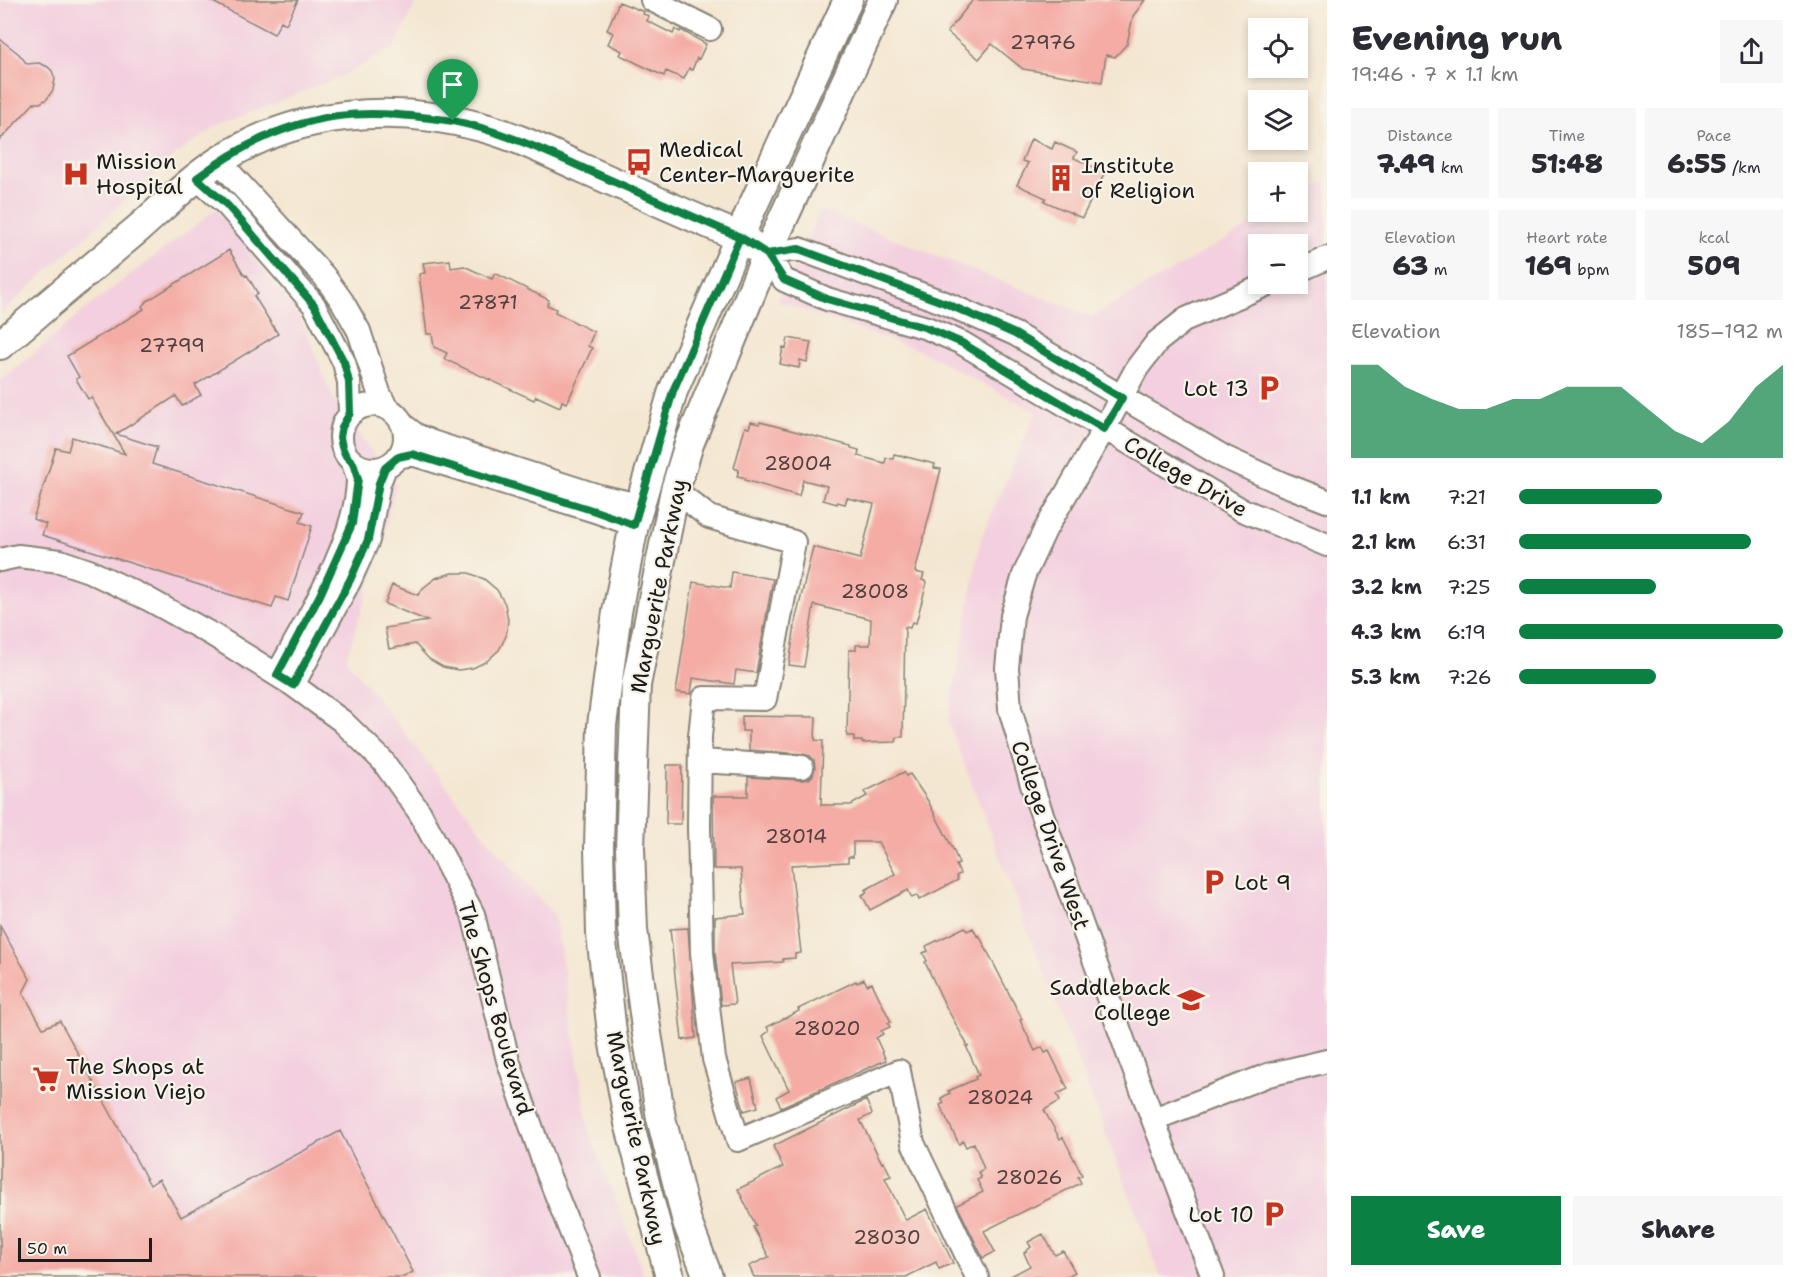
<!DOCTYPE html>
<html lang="en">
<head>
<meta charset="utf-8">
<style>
  :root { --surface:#fff; --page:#f7f7f7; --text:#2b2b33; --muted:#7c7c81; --accent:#0b8043 }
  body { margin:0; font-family:"Shantell Sans",sans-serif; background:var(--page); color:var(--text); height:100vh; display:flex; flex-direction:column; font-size:22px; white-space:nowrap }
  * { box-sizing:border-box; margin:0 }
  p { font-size:20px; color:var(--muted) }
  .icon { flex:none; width:33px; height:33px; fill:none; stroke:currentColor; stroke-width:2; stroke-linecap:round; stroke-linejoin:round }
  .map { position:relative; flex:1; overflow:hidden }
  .panel { display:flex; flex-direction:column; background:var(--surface); width:480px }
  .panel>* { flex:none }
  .buttons { position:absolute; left:1248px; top:18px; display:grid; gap:12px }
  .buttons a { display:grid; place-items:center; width:60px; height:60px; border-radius:0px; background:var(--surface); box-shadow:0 3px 9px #0003; font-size:30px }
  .scale { position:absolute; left:18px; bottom:15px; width:134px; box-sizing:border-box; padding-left:6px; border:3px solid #1c1c1c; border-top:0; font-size:16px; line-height:21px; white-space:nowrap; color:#1c1c1c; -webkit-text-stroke:4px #f7f3e8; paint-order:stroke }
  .pin { position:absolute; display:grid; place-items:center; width:51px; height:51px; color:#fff; margin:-62px -26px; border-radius:50% 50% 50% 0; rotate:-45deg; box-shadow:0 0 6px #0007 }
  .pin .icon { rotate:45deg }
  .round { display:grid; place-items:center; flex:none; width:63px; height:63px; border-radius:0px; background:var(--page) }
  .overview { display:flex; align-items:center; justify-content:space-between; height:102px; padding:0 24px }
  h1 { font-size:33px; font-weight:800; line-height:45px }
  .metrics { display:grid; grid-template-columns:repeat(3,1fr); gap:9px; height:102px; padding:6px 24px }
  .metrics div { display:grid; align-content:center; border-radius:0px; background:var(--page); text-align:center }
  .metrics b { font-size:26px; font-weight:800 }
  .metrics small { font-size:16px; font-weight:400 }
  .metrics p { font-size:16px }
  .chart { height:168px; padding:12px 24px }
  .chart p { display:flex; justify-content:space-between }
  .chart svg { width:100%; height:108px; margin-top:6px; fill:var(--accent); opacity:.7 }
  .cta { display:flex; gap:12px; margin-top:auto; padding:12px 24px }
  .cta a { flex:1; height:69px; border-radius:0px; background:var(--accent); color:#fff; font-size:24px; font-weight:800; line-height:69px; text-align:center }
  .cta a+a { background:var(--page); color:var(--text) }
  ul { padding:0 24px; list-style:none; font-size:20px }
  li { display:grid; grid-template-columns:96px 72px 1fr; align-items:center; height:45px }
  li i { height:15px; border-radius:8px; background:var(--accent) }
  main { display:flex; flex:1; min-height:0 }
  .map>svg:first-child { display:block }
  .built { fill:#f3cfdf; fill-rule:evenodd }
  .building { fill:#f4aca5 }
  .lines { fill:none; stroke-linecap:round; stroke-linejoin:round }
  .minor-casing { stroke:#888276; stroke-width:26 }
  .major-casing { stroke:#888276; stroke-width:32 }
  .minor { stroke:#fff; stroke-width:22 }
  .major { stroke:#fff; stroke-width:28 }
  .route-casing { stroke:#fff; stroke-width:12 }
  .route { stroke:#0b8043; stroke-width:8 }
  .labels { text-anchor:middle; stroke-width:4.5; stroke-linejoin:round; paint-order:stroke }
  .number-label { font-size:20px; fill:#52403e }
  .poi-label { font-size:22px; fill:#1c1c1c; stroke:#f7f3e8; text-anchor:start }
  .street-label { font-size:22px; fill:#1c1c1c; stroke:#f7f3e8 }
</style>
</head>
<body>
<main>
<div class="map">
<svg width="1327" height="1277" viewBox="0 0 1327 1277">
  <rect width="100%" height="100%" fill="#f7f3e8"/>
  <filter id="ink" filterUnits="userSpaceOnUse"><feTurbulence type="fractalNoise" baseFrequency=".0167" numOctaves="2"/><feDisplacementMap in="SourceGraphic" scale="12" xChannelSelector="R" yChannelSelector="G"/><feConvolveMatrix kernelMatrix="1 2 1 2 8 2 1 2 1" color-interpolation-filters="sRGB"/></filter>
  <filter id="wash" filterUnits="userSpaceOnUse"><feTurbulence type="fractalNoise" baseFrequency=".008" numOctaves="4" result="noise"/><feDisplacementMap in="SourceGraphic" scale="24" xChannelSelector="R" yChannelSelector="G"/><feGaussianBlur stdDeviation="1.35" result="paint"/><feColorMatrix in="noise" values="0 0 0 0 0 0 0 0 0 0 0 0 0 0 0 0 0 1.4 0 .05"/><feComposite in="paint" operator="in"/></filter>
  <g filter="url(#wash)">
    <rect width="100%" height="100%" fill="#f4e7d1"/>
    <path class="built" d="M0,0h417l-22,47 -51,28 -127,51 -42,29 -175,159z
      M1327,180v1097h-166l-213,-555 33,-184 55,-126 -119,-63 -140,-48 44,-91 271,107 181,-105h25v-15zM1258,244h40v40h-40z
      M216,209l83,106 34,83 63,87 -21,85 -29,89 152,193 57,64 34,216 56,145h-645v-895l86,-73z"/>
    <g id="blocks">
      <path class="building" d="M209,0h89l-12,24 -5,-3 -7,13z
        M973,0h172l-12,16 -6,28 -12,13 -9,-2 -4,27 -79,-13 -31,-25 -13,15 -32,-27z
        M619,2l25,10 -1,2 6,2 -2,5 26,13 2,-5 5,3 1,-2 25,14 -7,15 -2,-1 -5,12 -3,-2 -5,11 -18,-8 -2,5 -11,-5 -33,-16 2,-4 -14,-7 5,-11 -6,-3z
        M0,39l19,15 8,10 12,-1 9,4 4,4 3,8 -2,11 -6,9 -7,4h-6l-34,37z
        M1031,139l21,10 3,-7 22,10 -3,6 31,14 -23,46 -38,-17 2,-3 -29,-13 11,-22 -6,-2z
        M229,250l16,26 2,-1 11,19 -4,2 24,38 -83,51 6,10 -19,11 -6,-10 -60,38 41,13 -5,17 152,48 -4,10 12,4 -24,75 -12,-4 -4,11 -230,-73 4,-11 -13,-5 23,-71 12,3 4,-14 53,17 -34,-57 -3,2 -12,-20 3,-2 -12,-21 77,-47 -2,-3 5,-5z
        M450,260l1,8 13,-2 28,13 3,-6 54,27 -2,5 9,4 -1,3 39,20 -6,14 4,2 -25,55 -5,-2 -2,6 -24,-11 -2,4 -90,-41 3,-6 -13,-6 -2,-13h-5l-8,-60 6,-1 -2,-10z
        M788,338l23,4 -4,20 -7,-2 -1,8 -19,-4 3,-17 3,1z
        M751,422l8,2 1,-2 91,24v2l8,2 -1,6 27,7 1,-5 7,1 1,-5 41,10 -1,4 7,1 -26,103 9,2 -2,6 5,2 -11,41 -4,-1 -2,6 -5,-1 -2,110h-6l-1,5 -34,1v-2h-8v-5h-7l2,-86h7v-5h14l1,-26 -57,-14 -10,62 -15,-2 7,-47 17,-71 47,12 14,-55 -27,-6 -2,6 -8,-2v2l-14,-4 4,-14 -24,-6 -4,16 -54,-16 1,-2 -9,-2 2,-6 -5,-2 11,-41 4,1z
        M732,572l41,7 -17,94 -20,-3 -2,14 -41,-6 -2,16 -15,-2 17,-110 37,6z
        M452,573h17l15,6 13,11 8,14 3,16 -2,16 -7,14 -12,11 -14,7 -15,2 -15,-3 -14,-8 -14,-15 -26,5 -4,-21 43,-7 -43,-17 7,-19 26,10 5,-7 13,-10z
        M742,716l74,1 -1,23 8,1 -2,64h30l16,-9 -3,-4 40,-20 2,4 4,-2 18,27 26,50 5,13 -3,1 4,9 -4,2 2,4 -39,20 -2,-5 -5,3 -4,-8 -38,20 -8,-15 5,-3 -2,-2 30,-16 -17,-32h-25v15h-5v5l-57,3 10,88 -6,1v4l-12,1v3l-53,3 5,39 -14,1 -6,-53v-35l30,-3 -1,-7 -3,-38h-27l-1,-73h35v-19l54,3 7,-1 4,-4 2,-7 -1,-8 -4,-4 -7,-2 -54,-4v-19h-7z
        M667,765h15l-1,59h-15z
        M0,926l30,53 -7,14 20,35 17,-7 90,164 9,-6 22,38 159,-86 73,141 -9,5h-404z
        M965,927l2,4 6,-3 4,8 2,-1 43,84 -2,1 15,31 7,-4 3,6 4,-2 19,38 -11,5 3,7 -16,9 16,29 3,-2 19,38 -4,2 3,6 -97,48 11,21 -12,6 -26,-53 26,-13 -6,-12 4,-2 -3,-6 6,-3 -10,-26 -8,4 -3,-6 -4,3 -19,-39 4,-2 -3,-5 9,-5 -2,-2 28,-12 -1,-2 4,-2 -13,-29h2l-24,-43 -19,-41 2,-1 -4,-8 5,-2 -2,-5z
        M688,928l8,110 -14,2 -12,-111z
        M864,979l3,6 5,-2 19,39 -3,1 2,4 -9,4 2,3 -7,4 10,22 -105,47 -5,-10 13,-7 -26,-54 6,-5 -2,-4 32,-16 -1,-2 58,-28 1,2z
        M751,1078l7,29 -14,4 -8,-29z
        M866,1100l6,14 -12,6 22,43 2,-1 7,14 -6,2 18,37 3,5 21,-11 26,54 -14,6 -3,-7 -30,15h-152l-5,-11 20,-9 -16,-30 3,-1 -18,-37 45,-22 -10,-21z
        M1043,1234l12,21 8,-4 12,21 -9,5h-57l21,-11 -6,-13 7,-6 -3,-5z"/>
    </g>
  </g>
  <g filter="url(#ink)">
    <use href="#blocks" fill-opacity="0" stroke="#888276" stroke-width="1.5"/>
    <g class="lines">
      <defs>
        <path id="minor" d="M652,0l58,29
          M219,161l105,115 18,25 17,30 20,62 7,14
          M197,178l30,27 87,100 30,57 5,20 1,31
          M1298,271l29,-13
          M341 437a32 32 0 1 1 64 0a32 32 0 1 1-64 0Z
          M403,425l13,10 16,7 167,54 40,9
          M398,457l14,-3 183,57 39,14
          M675,490l34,27 85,25 -29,157 -61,-1 -4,38 -1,91 3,126 12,106 24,81 161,-69 14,72 64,134
          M1327,501l-44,-17 -59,-27 -209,-123 -70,-31 -146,-54 -32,5 17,26 43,19 100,29 35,15 278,166 87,36
          M0,560l18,-4 42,5 29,10 59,28 65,36 80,50 49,36 40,39 38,53 53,101 35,146 38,109 43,108
          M277,675c29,-54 79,-133 81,-194 0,-6 -3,-12 -5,-18
          M293,685l57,-105 18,-40 11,-57 6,-15
          M700,761l102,6
          M1154,1119l114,-44 59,-14
          M1213,1277l-83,-218 -95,-264 -25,-86 -3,-41 5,-52 12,-41 21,-45 59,-101 33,-61 20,-26 29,-23 82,-35"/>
        <path id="major" d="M0,345c46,-39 93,-78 139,-117 26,-23 51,-48 80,-67 77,-51 175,-58 262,-34 35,9 68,26 101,41 53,23 105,47 158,69l15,10
          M670,1277l-41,-154 -17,-90 -11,-99 -2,-87 3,-122 15,-113 17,-87 39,-134 78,-181 97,-210
          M708,1277l-21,-55 -26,-104 -15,-90 -13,-98 -3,-82 6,-163 39,-195 14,-46 78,-190 116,-254"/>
      </defs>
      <use href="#minor" class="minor-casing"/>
      <use href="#major" class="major-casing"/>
      <use href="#minor" class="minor"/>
      <use href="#major" class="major"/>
    </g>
  </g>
  <g class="lines" filter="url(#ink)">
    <defs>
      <path id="route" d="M453,121c-37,-5 -77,-10 -115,-5 -52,7 -100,31 -141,62l30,27 87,100 30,57 5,20 1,31 -8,14 -2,10 2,10 4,9 7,7 5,16 -6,45 -32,71 -43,80 16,10 57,-105 18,-40 11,-57 6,-15 13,-11 14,-3 183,57 39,14 39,-134 67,-154 27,17 17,26 43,19 100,29 35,15 142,86 18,-31 -107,-64 -70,-31 -146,-54 -32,5 -27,-17c-50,-21 -100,-44 -150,-66 -45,-20 -88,-40 -137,-50"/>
    </defs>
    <use href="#route" class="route-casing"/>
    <use href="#route" class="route"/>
  </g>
  <defs>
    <symbol id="bus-bare" viewBox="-9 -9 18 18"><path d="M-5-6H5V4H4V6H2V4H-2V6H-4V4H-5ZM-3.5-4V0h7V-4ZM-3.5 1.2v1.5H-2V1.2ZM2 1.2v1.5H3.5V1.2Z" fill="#c8321e" stroke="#f7f3e8" stroke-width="2.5" paint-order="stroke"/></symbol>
    <symbol id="hospital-bare" viewBox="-9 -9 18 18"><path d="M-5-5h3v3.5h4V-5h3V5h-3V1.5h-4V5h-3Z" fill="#c8321e" stroke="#f7f3e8" stroke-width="2.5" paint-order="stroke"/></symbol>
    <symbol id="building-bare" viewBox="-9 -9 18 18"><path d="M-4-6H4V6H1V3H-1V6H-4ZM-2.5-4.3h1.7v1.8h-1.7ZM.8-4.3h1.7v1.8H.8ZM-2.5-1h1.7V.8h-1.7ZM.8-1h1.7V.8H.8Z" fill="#c8321e" stroke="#f7f3e8" stroke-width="2.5" paint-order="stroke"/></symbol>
    <symbol id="parking-bare" viewBox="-9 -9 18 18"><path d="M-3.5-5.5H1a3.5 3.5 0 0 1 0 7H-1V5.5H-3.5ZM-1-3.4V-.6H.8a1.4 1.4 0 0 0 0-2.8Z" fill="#c8321e" stroke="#f7f3e8" stroke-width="2.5" paint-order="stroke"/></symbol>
    <symbol id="university-bare" viewBox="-9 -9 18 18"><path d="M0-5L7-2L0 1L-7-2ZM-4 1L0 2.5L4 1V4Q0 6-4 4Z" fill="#c8321e" stroke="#f7f3e8" stroke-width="2.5" paint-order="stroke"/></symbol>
    <symbol id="supermarket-bare" viewBox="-9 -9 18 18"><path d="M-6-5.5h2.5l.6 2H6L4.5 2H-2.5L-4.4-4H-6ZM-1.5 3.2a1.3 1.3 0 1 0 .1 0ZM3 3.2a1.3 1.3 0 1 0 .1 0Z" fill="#c8321e" stroke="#f7f3e8" stroke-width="2.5" paint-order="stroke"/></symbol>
  </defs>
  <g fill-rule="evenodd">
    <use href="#bus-bare" x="620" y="143" width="38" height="38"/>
    <use href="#hospital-bare" x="57" y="155" width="38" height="38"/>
    <use href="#building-bare" x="1042" y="159" width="38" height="38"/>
    <use href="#parking-bare" x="1250" y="369" width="38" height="38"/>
    <use href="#parking-bare" x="1195" y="863" width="38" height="38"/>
    <use href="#university-bare" x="1172" y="981" width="38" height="38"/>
    <use href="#supermarket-bare" x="27" y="1060" width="38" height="38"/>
    <use href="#parking-bare" x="1255" y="1195" width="38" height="38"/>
  </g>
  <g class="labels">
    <g class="number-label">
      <text x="1043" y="49">27976</text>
      <text x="488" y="309">27871</text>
      <text x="172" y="352">27799</text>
      <text x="798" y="470">28004</text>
      <text x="875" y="598">28008</text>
      <text x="796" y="843">28014</text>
      <text x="827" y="1035">28020</text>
      <text x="1000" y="1104">28024</text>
      <text x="1029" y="1184">28026</text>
      <text x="887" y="1244">28030</text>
    </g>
    <g class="poi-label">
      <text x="659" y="157">Medical<tspan x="659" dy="25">Center-Marguerite</tspan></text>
      <text x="96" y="169">Mission<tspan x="96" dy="25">Hospital</tspan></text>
      <text x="1081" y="173">Institute<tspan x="1081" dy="25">of Religion</tspan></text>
      <text x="1249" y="396" text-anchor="end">Lot 13</text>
      <text x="1234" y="890">Lot 9</text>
      <text x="1171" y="995" text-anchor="end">Saddleback<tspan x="1171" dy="25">College</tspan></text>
      <text x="66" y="1074">The Shops at<tspan x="66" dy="25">Mission Viejo</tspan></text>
      <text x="1254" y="1222" text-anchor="end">Lot 10</text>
    </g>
    <g class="street-label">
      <text transform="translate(1186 476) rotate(30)" y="8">College Drive</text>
      <text transform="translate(658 586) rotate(-79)" y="8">Marguerite Parkway</text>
      <text transform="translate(1051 835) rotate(71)" y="8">College Drive West</text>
      <text transform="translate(496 1008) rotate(74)" y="8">The Shops Boulevard</text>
      <text transform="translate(637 1138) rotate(78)" y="8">Marguerite Parkway</text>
    </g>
  </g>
</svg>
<div class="buttons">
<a><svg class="icon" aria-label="locate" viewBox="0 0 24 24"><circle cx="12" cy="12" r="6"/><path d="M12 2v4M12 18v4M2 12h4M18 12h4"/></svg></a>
<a><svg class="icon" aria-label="layers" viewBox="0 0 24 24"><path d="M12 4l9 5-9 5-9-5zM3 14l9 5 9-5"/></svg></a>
<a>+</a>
<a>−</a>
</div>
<div class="scale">50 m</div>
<div class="pin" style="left:453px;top:121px;background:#1e9e55"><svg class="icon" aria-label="arrive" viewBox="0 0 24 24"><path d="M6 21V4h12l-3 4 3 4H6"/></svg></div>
</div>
<section class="panel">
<div class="overview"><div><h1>Evening run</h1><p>19:46 · 7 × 1.1 km</p></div><a class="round"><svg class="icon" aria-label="share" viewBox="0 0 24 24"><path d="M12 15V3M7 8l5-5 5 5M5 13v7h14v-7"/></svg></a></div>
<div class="metrics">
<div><p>Distance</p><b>7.49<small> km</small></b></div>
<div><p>Time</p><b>51:48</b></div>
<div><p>Pace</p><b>6:55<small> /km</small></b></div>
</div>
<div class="metrics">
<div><p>Elevation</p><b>63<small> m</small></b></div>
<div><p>Heart rate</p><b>169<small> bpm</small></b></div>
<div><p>kcal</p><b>509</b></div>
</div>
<div class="chart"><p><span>Elevation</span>185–192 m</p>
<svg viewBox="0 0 160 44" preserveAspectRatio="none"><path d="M0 44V6L10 6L20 15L30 20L40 24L50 24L60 20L70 20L80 15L90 15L100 15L110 24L120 33L130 38L140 29L150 15L160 6V44z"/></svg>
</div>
<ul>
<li><b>1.1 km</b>7:21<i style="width:54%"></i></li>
<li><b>2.1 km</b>6:31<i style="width:88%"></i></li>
<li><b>3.2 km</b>7:25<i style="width:52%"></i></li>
<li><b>4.3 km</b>6:19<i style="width:100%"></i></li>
<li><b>5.3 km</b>7:26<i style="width:52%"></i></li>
</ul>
<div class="cta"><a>Save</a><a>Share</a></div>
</section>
</main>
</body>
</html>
